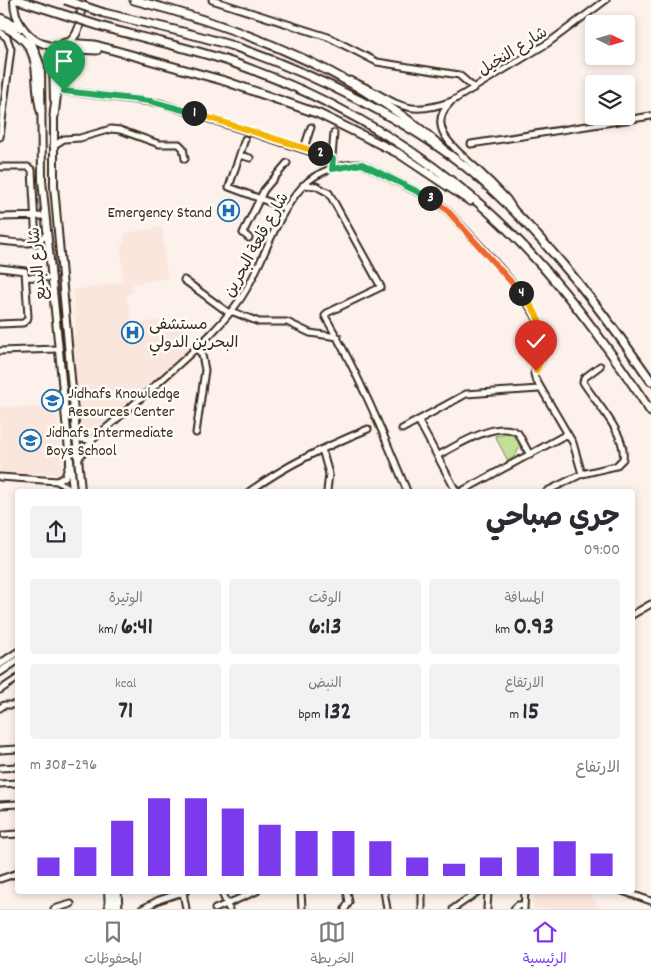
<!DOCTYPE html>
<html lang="ar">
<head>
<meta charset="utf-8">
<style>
  :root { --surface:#fff; --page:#f2f2f3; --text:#2b2b33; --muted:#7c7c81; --line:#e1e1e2; --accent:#7c3aed }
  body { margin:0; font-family:Dekko,"Playpen Sans Arabic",sans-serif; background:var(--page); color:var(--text); direction:rtl; height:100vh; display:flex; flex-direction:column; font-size:19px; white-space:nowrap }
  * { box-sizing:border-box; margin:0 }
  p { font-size:16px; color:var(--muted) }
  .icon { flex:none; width:28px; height:28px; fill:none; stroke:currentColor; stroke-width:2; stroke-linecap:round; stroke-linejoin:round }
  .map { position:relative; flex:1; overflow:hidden; direction:ltr }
  .drawer { position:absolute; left:15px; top:489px; width:620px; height:405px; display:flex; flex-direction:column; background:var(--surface); border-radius:5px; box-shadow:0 2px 8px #0003; direction:rtl }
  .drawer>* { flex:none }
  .needle { width:32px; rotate:95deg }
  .tools { position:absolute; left:585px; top:15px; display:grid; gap:10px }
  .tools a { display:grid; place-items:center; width:50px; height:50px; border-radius:5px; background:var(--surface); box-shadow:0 2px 8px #0003; font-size:25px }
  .pin { position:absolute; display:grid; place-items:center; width:42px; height:42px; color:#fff; margin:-51px -21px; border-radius:50% 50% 50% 0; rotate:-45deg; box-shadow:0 0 5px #0007 }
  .pin .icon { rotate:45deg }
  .km { position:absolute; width:25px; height:25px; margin:-12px; border-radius:50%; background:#222; color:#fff; font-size:14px; line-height:25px; text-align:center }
  .round { display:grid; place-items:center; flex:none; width:52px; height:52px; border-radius:5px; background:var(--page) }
  .overview { display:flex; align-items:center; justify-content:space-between; height:85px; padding:0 15px }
  h1 { font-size:28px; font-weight:700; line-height:38px }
  .metrics { display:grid; grid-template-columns:repeat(3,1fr); gap:8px; height:85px; padding:5px 15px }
  .metrics div { display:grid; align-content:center; border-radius:5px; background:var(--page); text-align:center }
  .metrics b { font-size:25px; font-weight:700 }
  .metrics small { font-size:14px; font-weight:400 }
  .metrics p { font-size:14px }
  .chart { height:140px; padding:10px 15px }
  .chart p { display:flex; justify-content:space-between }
  .chart svg { width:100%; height:90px; margin-top:5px; stroke:var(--accent); stroke-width:6 }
  .tabs { display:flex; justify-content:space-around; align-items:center; height:70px; border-top:1px solid var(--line); background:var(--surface); font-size:14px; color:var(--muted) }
  .tabs a { display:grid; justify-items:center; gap:2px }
  .tabs .on { color:var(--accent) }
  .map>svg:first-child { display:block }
  .built { fill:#fbe6dd }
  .green { fill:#c3e098; stroke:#7f855b }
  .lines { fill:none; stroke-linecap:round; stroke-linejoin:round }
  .minor-casing { stroke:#3b2a1e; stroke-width:9 }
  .major-casing { stroke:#3b2a1e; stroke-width:10 }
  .highway-casing { stroke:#3b2a1e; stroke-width:11 }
  .minor { stroke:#fdfcf7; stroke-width:5 }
  .major { stroke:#fdfcf7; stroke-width:6 }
  .highway { stroke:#fdfcf7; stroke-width:7 }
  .highway-bridge-casing { stroke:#3b2a1e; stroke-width:11; stroke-linecap:butt }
  .highway-bridge { stroke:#fdfcf7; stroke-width:7 }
  .split-1-casing { stroke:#fff; stroke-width:10 }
  .split-2-casing { stroke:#fff; stroke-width:10 }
  .split-3-casing { stroke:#fff; stroke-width:10 }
  .split-4-casing { stroke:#fff; stroke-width:10 }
  .split-5-casing { stroke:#fff; stroke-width:10 }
  .split-1 { stroke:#22a559; stroke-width:6 }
  .split-2 { stroke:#f5b400; stroke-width:6 }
  .split-3 { stroke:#22a559; stroke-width:6 }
  .split-4 { stroke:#f0652b; stroke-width:6 }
  .split-5 { stroke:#f5b400; stroke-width:6 }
  .labels { text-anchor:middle; stroke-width:5; stroke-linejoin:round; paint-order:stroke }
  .street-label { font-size:16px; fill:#3b2a1e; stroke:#fdfcf7 }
  .poi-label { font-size:16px; fill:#3b2a1e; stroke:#fdfcf7; text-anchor:start }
</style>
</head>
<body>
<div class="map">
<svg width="651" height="909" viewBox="0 0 651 909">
  <rect width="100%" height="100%" fill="#fcf2eb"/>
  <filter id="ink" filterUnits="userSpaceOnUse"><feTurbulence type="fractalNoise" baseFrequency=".02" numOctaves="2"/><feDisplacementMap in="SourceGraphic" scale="10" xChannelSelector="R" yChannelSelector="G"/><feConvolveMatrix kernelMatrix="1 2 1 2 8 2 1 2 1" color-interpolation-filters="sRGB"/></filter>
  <g filter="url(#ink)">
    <path class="built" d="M162,227l5,51 -34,6 1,7 -8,4 7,30 23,-5 33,10 3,16 -36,35 -3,-1 -2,5 -48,41 -5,-1 -8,10h-9l-10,-97 5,-4 -3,-44 50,-8 -2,-38h3l1,-11z
      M0,407h56l7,67 -63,-2z
      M534,891h53l15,18h-69z"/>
    <path class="green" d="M509,434l8,3 3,10 -5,9 -7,5 -13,-25z"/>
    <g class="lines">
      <defs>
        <path id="minor" d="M212,0l116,37 49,25 82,13 15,13
          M0,32l7,6 4,11 -11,88
          M350,80c44,18 51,40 102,21l96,-58 58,-43
          M58,88l6,3 96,12 173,56
          M450,103c-26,25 9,49 26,65 11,10 21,20 31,31l6,9
          M245,139l-16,48 56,21
          M471,144l180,-28
          M53,146l11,-7 16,-1 31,-9 9,1 39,14h20l4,4 2,11
          M304,148l7,-21
          M240,155l10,3
          M0,167h28l4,3 4,73
          M331,169l3,-36
          M303,185l13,1 13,7 52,94 -54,26 -2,3c33,57 57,114 82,175
          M0,217l45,-1
          M249,238l-6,-5 21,-43 23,-27
          M0,241c14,1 38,7 46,-7
          M0,268l25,3 3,46 -1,3 -4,3 -23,1
          M26,277l26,1
          M184,280l45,33
          M231,311l28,11h28l23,11 28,4
          M0,351l58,-2
          M418,420l38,71
          M402,429l64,-35 73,-5
          M75,433l6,6 10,1
          M196,433l9,-63 -3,-15 -5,-7
          M322,449l7,25 -2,17
          M437,456c19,-10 60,-37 81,-23l12,22
          M79,458l13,-18c29,-24 58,-50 86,-75 22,-20 46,-42 63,-67 24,-36 32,-80 62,-112 14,-15 39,-23 59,-22l71,36 13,9c24,27 101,101 99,137 -1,11 -7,19 -11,28l1,4 38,65 9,31
          M0,477l57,4 8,-4 4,-13
          M57,481l15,10
          M250,491c38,-27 75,-44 118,-62
          M462,491l105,-57
          M547,491l35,-17 34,-8 7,-7c4,-25 -28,-57 -40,-77l1,-4 16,-12
          M632,615l19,-11
          M0,690l18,-12
          M0,708l4,-3h14
          M0,750l18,-1
          M0,768l18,-1
          M0,784l18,-1
          M0,805l18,-1
          M4,835l14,-1
          M0,879l18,-6
          M118,891l1,18
          M221,891l8,18
          M301,891l1,18
          M384,891l3,18
          M622,891l29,10
          M183,892l3,17
          M54,909l17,-5
          M142,909l17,-9 27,-9
          M215,909l42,-18
          M345,909l4,-7 -2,-11
          M422,909v-18
          M453,909l26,-18
          M487,909l1,-18
          M514,909l4,-4h6
          M524,909l1,-18"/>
        <path id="major" d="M14,0c-1,40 53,66 65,27 3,-8 1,-18 2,-27
          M29,36l12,30 1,114 31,311
          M54,99l-1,-37 9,-18
          M54,111v75l27,305
          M0,664l18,-12
          M0,672l18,-12
          M108,891l1,18
          M114,891l1,18"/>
        <path id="highway" d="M134,0c110,28 223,72 309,148
          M104,13c44,11 89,20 132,34 76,26 174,74 236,125 70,60 127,134 179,209
          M0,18l22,10
          M0,25c48,20 31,49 41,86
          M103,27c43,12 88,21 131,36 80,28 158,70 224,123 77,60 140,145 193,226
          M65,43l30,2 130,36 94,33 79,39 72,48
          M54,116l6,-51 6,-10 8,-6 23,1"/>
      </defs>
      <use href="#minor" class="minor-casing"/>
      <use href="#major" class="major-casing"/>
      <use href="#highway" class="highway-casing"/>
      <use href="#minor" class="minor"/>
      <use href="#major" class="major"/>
      <use href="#highway" class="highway"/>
      <defs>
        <path id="highway-bridge" d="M18,0l85,27
          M65,0l39,13"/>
      </defs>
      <use href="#highway-bridge" class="highway-bridge-casing"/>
      <use href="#highway-bridge" class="highway-bridge"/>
    </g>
  </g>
  <g class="lines" filter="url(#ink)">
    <defs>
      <path id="split-1" d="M64,91l86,10 44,12"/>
      <path id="split-2" d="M194,113l126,40"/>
      <path id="split-3" d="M320,153l13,6 -1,10 30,-5 68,34"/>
      <path id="split-4" d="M430,198l16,11 75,84"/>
      <path id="split-5" d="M521,293c21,23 30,50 15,78"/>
    </defs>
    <use href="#split-1" class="split-1-casing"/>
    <use href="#split-2" class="split-2-casing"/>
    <use href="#split-3" class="split-3-casing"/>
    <use href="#split-4" class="split-4-casing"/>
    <use href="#split-5" class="split-5-casing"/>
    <use href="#split-1" class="split-1"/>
    <use href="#split-2" class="split-2"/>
    <use href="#split-3" class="split-3"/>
    <use href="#split-4" class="split-4"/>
    <use href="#split-5" class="split-5"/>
  </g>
  <defs>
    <symbol id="hospital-ring" viewBox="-11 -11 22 22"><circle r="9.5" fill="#fdfcf7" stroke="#1f6fb2" stroke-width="1.5"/><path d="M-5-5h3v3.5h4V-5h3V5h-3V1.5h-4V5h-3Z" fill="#1f6fb2"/></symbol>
    <symbol id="school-ring" viewBox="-11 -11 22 22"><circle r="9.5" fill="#fdfcf7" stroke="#1f6fb2" stroke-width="1.5"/><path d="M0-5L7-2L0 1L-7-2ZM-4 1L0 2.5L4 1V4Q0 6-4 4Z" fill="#1f6fb2"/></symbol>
  </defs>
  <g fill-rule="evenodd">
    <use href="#hospital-ring" x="216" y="198" width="25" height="25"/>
    <use href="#hospital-ring" x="120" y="320" width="25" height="25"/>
    <use href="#school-ring" x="40" y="388" width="25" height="25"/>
    <use href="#school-ring" x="18" y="428" width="25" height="25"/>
  </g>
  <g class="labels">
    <g class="street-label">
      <text transform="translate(512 50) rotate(-32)" y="6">شارع النخيل</text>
      <text transform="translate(255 244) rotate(-61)" y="6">شارع قلعة البحرين</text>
      <text transform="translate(36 264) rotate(-96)" y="6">شارع البديع</text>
    </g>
    <g class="poi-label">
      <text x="212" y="217" text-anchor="end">Emergency Stand</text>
      <text x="149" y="329">مستشفى<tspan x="149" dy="18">البحرين الدولي</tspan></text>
      <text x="68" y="398">Jidhafs Knowledge<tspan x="68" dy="18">Resources Center</tspan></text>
      <text x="46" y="437">Jidhafs Intermediate<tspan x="46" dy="18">Boys School</tspan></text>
    </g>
  </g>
</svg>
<div class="tools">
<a><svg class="needle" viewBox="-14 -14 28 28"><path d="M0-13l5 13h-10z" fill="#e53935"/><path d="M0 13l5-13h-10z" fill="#7c7c81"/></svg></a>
<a><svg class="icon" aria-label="layers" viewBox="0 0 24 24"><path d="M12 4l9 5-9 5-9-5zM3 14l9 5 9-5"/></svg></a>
</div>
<div class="pin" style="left:64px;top:91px;background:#1e9e55"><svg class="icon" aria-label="arrive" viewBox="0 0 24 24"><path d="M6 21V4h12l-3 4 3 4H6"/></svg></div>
<div class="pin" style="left:536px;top:371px;background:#d93025"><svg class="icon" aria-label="check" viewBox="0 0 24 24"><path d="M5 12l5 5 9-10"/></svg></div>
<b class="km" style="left:194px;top:113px">1</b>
<b class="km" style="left:320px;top:153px">2</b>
<b class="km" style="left:430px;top:198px">3</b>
<b class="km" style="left:521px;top:293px">4</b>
<section class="drawer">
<div class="overview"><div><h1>جري صباحي</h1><p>09:00</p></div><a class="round"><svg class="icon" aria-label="share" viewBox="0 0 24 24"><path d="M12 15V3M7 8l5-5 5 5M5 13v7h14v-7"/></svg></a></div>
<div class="metrics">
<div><p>المسافة</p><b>0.93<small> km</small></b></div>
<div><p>الوقت</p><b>6:13</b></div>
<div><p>الوتيرة</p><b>6:41<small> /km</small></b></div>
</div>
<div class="metrics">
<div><p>الارتفاع</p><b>15<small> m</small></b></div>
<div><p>النبض</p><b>132<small> bpm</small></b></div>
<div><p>kcal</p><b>71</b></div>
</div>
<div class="chart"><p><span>الارتفاع</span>296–308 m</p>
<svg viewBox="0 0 160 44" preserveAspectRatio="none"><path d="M5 44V35M15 44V30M25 44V17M35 44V6M45 44V6M55 44V11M65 44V19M75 44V22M85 44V22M95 44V27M105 44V35M115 44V38M125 44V35M135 44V30M145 44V27M155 44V33"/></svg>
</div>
</section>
</div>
<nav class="tabs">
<a class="on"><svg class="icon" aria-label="home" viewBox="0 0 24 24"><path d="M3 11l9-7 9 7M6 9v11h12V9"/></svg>الرئيسية</a>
<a><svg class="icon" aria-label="map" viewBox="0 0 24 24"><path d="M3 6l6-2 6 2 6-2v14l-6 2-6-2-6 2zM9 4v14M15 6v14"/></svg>الخريطة</a>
<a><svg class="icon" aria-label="saved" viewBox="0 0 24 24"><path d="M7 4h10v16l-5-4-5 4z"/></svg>المحفوظات</a>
</nav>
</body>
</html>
